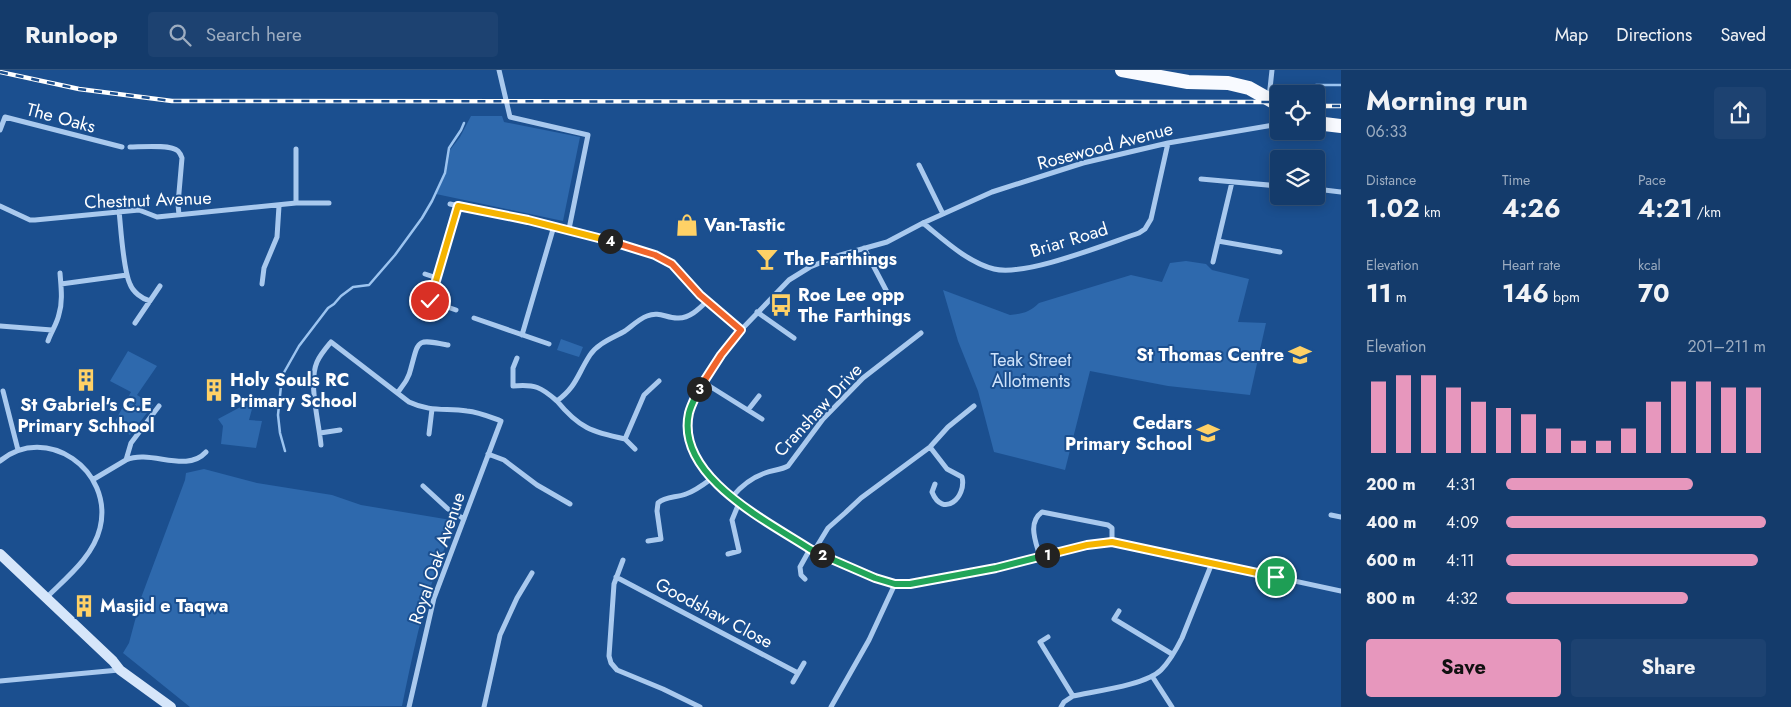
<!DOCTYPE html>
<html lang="en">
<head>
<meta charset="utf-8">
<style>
  :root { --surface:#143b6b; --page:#1d4271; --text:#f1f3f6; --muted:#9dadc1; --line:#33557e; --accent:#e797bd }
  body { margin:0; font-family:Jost,sans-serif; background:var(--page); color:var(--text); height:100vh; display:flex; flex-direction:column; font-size:19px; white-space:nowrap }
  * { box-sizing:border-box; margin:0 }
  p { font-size:16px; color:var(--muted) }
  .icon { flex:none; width:28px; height:28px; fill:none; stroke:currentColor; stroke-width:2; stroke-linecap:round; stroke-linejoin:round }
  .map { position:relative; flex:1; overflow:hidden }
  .sheet { display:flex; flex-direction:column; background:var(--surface); width:450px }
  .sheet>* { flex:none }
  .buttons { position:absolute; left:1270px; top:15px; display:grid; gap:10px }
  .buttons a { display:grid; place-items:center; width:55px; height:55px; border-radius:5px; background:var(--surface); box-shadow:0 2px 12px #0003,0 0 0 1px var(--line); font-size:25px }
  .pin { position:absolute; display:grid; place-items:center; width:42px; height:42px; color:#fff; margin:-21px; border:2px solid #fff; border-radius:50%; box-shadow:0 1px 5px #0007 }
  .km { position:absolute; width:25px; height:25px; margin:-12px; border-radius:50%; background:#222; color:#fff; font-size:14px; line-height:25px; text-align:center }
  .round { display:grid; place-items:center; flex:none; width:52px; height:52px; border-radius:5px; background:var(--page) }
  .overview { display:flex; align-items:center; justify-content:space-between; height:85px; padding:0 25px }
  h1 { font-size:28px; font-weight:700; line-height:38px }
  .figures { display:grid; grid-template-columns:repeat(3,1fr); gap:8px; height:85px; padding:5px 25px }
  .figures div { display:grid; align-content:center }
  .figures b { font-size:25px; font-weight:700 }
  .figures small { font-size:14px; font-weight:400 }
  .figures p { font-size:14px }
  .chart { height:140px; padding:10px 25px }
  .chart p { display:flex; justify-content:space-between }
  .chart svg { width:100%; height:90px; margin-top:5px; stroke:var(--accent); stroke-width:6 }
  .primary-button { display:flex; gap:10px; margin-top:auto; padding:10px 25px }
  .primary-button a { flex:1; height:58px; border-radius:5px; background:var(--accent); color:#111; font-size:20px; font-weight:700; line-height:58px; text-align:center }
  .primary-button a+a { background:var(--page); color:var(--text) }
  ul { padding:0 25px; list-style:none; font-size:16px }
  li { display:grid; grid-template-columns:80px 60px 1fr; align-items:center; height:38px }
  li i { height:12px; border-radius:6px; background:var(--accent) }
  header { display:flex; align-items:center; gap:30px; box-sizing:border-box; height:70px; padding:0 25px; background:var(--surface); border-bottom:1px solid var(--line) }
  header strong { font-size:24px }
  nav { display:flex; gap:28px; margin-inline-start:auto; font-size:18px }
  .search { width:350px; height:45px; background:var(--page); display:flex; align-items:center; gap:12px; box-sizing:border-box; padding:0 18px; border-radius:5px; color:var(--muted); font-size:19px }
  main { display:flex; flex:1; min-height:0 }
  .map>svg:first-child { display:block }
  .green { fill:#2e69ad }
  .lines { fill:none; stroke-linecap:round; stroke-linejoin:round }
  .stream { stroke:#9cc4f0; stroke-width:2.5 }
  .minor { stroke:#a9c9ee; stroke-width:5 }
  .secondary { stroke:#d6e6fa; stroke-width:10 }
  .trunk { stroke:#f8faff; stroke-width:14 }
  .rail-casing { stroke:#fff; stroke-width:4.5 }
  .rail { stroke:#1b4f8f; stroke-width:2.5; stroke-dasharray:8; stroke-linecap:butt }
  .split-1-casing { stroke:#fff; stroke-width:10 }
  .split-2-casing { stroke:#fff; stroke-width:10 }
  .split-3-casing { stroke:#fff; stroke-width:10 }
  .split-4-casing { stroke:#fff; stroke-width:10 }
  .split-5-casing { stroke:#fff; stroke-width:10 }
  .split-1 { stroke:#f5b400; stroke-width:6 }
  .split-2 { stroke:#22a559; stroke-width:6 }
  .split-3 { stroke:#22a559; stroke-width:6 }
  .split-4 { stroke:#f0652b; stroke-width:6 }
  .split-5 { stroke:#f5b400; stroke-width:6 }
  .labels { text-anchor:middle; stroke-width:4; stroke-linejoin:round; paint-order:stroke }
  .street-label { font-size:18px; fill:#fff; stroke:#1b4f8f }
  .poi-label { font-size:18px; font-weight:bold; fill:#fff; stroke:#1b4f8f; text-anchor:start }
  .park-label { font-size:18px; fill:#cfe3fa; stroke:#1b4f8f }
</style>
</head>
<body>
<header>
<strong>Runloop</strong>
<div class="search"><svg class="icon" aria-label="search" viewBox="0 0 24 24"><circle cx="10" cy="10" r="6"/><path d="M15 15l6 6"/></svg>Search here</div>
<nav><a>Map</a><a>Directions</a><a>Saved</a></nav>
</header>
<main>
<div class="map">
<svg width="1341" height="637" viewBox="0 0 1341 637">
  <rect width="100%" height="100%" fill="#1b4f8f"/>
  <path class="green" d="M471,46h31l2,6 76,15 -17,84 -127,-27 10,-20 4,-24 10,-13z
    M1186,191l20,3 6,6 37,9 -11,43 28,1 -16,72 -82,-9 -78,-15 -25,99 -71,-18 -16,-61 -20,-50 -15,-51 67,25c12,-1 20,-3 29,-12l92,-28 31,7 8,-19z
    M561,269l22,8 -4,10 -22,-7z
    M128,281l29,15 -20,29 16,10 -23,30 -17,-10 18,-33 -21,-11z
    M248,333l4,6 -3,11 13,1 -6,27 -35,-4 2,-18 -5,-7z
    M204,399l53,14 75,12 29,10 96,16c-6,13 -12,25 -17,39 -18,47 -28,97 -38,146l-212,1 -67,-54 6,-10 12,-45 44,-118 1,-7z"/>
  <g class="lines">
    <path class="stream" d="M1316,15h25
      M285,381l-5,-18 -2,-18 4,-39 17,-30 29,-38 6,-4 7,-8 12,-9 16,-2 26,-30 27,-37 10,-17 13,-28 4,-25 12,-18 3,-7"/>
    <path class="minor" d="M499,0l11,47 78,18 -19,94
      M1269,28l3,-28
      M1279,54l-111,19 -85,20 -91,29 -69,31 -36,19 -50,14 -27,11 -21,13 -48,50 -20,25 -18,27 -14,31 -2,18 6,20 18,28 11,11c41,30 139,98 189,94 16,-1 33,-5 49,-9 51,-11 101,-27 152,-33l229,49
      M0,60l5,-13 117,30
      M130,77c10,0 41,-3 48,4 2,2 3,4 4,7l-4,46 1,11
      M296,79v54
      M919,95l24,49
      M1201,109l78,7
      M1316,119l25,3
      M450,134l119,25 86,26 17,9 28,31 41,35
      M0,136l30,14h5l104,-10 18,7 139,-14h33
      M119,141c2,17 4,59 11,73 3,8 12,15 20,17
      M923,153c21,17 44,39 71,46 31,8 112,-25 145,-36l6,-4 6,-10 17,-76
      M1218,171l62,11
      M864,178l23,44
      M1213,192l19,-80
      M425,204l12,4
      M61,214l66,-9
      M262,214l2,-16 13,-31 2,-31
      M456,240l-26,-9 28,-95
      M757,242l37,26
      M474,248l75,26
      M135,253l25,-37
      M0,256l52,4
      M522,265l32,-109
      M48,271c3,-9 9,-17 11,-27 4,-13 2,-27 1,-41
      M517,288l-4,10v18c22,-2 28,1 44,15 20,-15 20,-26 33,-46 8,-12 23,-17 35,-24 7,-5 14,-12 22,-15 12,-5 19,2 30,2 12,1 22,-9 30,-17
      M703,312l59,37
      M3,321l15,59
      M398,322c6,-8 11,-14 13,-24 8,-29 5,-29 37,-23
      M557,331c22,27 35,31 68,38l19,-44 15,-14
      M748,340l11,-14
      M320,363l20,-3
      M429,364l3,-25
      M625,369l10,10
      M321,375c-2,-23 -13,-62 -4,-83 3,-7 9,-14 14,-20l78,60c21,10 36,6 58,9 12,1 23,6 34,10l-67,177 -25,109
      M930,377l17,22 15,8c5,20 -19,42 -30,15l3,-8
      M488,384l16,6 33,25 33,19
      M126,390c25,-11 60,14 80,-8
      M0,391c46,-38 114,9 100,67 -7,29 -34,50 -54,70
      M94,409l32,-19 5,-17 28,-37
      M423,416l25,23 16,10
      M732,427c9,-11 19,-19 33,-24 8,-3 16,-3 23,-7l35,-47 40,-41 58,-45
      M1331,445l10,2
      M648,471l13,-2 -4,-28 1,-8c8,-7 18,-5 28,-9 9,-3 17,-9 25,-15
      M814,481l14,-23 17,-15 16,-15 69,-51 18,-20 26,-21
      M728,484l11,-3 -7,-31 7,-17
      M1040,487c-4,-15 -13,-34 2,-45l66,13 4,3v14
      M623,490l-9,24 -5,72 2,7 6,7 46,19 37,18
      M616,507l182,96
      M805,509l-4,-4 -1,-8 10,-18
      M1119,541l-5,8 58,35
      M1048,567l-8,5 33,54
      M1152,606l20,31
      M0,611l119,-11
      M793,612l11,-19
      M484,637l16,-72 17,-37 15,-25
      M831,637l38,-67 26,-56
      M1061,637l3,-5 9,-6c23,-5 73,-11 88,-26 9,-9 16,-22 21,-32l30,-75"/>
    <path class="secondary" d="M0,484l113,107 7,9 51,37"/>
    <path class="trunk" d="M1122,0l66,12 40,1 21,5 30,17
      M1316,53l25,3"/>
    <defs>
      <path id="rail" d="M0,2l79,17 93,12 1107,1
        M1316,36h25"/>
    </defs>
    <use href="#rail" class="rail-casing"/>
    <use href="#rail" class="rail"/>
  </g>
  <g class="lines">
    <defs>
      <path id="split-1" d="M1047,485l40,-10 25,-3 164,35"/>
      <path id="split-2" d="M822,485l53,23 20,6h15l86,-16 51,-13"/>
      <path id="split-3" d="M699,319c-3,7 -8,16 -10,24 -14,63 78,108 121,136l12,6"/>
      <path id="split-4" d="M610,171l45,14 17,9 28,31 41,35 -20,25 -22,34"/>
      <path id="split-5" d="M430,231l28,-95 70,14 82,21"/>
    </defs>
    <use href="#split-1" class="split-1-casing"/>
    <use href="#split-2" class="split-2-casing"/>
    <use href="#split-3" class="split-3-casing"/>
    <use href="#split-4" class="split-4-casing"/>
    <use href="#split-5" class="split-5-casing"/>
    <use href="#split-1" class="split-1"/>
    <use href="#split-2" class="split-2"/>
    <use href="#split-3" class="split-3"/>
    <use href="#split-4" class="split-4"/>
    <use href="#split-5" class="split-5"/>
  </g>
  <defs>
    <symbol id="shop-bare" viewBox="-9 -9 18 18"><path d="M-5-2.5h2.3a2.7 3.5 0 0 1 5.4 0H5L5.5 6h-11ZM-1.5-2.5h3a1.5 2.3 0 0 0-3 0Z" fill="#ffd166" stroke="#1b4f8f" stroke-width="2.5" paint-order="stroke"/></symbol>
    <symbol id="bar-bare" viewBox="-9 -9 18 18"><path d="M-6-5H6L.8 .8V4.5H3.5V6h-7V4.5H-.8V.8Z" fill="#ffd166" stroke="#1b4f8f" stroke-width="2.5" paint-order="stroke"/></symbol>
    <symbol id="bus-bare" viewBox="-9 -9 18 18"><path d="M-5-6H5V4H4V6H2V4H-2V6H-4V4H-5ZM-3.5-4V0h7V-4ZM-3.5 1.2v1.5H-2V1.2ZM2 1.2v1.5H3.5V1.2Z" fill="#ffd166" stroke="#1b4f8f" stroke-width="2.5" paint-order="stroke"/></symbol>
    <symbol id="school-bare" viewBox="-9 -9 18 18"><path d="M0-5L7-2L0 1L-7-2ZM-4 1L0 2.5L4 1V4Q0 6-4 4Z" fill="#ffd166" stroke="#1b4f8f" stroke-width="2.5" paint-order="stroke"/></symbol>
    <symbol id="building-bare" viewBox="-9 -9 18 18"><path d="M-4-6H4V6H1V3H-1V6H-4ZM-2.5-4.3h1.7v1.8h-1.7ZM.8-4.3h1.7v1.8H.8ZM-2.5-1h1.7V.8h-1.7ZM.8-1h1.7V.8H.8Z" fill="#ffd166" stroke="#1b4f8f" stroke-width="2.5" paint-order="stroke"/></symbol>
  </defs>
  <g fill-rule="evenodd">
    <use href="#shop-bare" x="671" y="139" width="32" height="32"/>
    <use href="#bar-bare" x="751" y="173" width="32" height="32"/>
    <use href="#bus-bare" x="765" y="219" width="32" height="32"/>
    <use href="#school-bare" x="1284" y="269" width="32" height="32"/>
    <use href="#building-bare" x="70" y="294" width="32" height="32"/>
    <use href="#building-bare" x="198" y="304" width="32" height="32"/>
    <use href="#school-bare" x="1192" y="347" width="32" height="32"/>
    <use href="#building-bare" x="68" y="520" width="32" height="32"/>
  </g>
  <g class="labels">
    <g class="street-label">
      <text transform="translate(61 48) rotate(15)" y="6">The Oaks</text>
      <text transform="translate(1105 76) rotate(-15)" y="6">Rosewood Avenue</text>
      <text transform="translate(148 130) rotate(-2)" y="6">Chestnut Avenue</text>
      <text transform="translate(1069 170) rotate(-17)" y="6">Briar Road</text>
      <text transform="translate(818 340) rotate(-47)" y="6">Cranshaw Drive</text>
      <text transform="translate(437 488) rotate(-71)" y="6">Royal Oak Avenue</text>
      <text transform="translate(714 543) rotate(28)" y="6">Goodshaw Close</text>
    </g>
    <g class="poi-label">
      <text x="704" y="161">Van-Tastic</text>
      <text x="784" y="195">The Farthings</text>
      <text x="798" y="231">Roe Lee opp<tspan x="798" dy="21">The Farthings</tspan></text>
      <text x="1284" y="291" text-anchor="end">St Thomas Centre</text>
      <text x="230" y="316">Holy Souls RC<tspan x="230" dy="21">Primary School</tspan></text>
      <text x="86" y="341" text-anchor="middle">St Gabriel's C.E<tspan x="86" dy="21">Primary Schhool</tspan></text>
      <text x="1192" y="359" text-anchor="end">Cedars<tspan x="1192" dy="21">Primary School</tspan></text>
      <text x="100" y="542">Masjid e Taqwa</text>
    </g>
    <g class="park-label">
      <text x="1031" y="296">Teak Street<tspan x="1031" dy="21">Allotments</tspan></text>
    </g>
  </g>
</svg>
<div class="buttons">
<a><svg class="icon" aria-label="locate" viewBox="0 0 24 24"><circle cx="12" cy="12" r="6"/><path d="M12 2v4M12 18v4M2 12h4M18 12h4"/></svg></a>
<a><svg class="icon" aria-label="layers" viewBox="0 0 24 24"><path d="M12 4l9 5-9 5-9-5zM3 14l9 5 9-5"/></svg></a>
</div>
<div class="pin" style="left:1276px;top:507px;background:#1e9e55"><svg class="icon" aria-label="arrive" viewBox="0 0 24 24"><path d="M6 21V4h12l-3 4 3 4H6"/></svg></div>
<div class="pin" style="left:430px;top:231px;background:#d93025"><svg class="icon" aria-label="check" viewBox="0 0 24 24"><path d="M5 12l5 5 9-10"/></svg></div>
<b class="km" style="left:1047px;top:485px">1</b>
<b class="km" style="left:822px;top:485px">2</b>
<b class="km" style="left:699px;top:319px">3</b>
<b class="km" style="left:610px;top:171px">4</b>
</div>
<section class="sheet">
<div class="overview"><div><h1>Morning run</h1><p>06:33</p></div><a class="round"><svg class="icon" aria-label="share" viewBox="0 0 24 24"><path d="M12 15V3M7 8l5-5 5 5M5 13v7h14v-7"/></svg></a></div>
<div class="figures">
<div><p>Distance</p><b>1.02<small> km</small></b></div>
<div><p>Time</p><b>4:26</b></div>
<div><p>Pace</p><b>4:21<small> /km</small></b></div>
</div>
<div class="figures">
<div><p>Elevation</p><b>11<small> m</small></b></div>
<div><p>Heart rate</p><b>146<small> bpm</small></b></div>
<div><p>kcal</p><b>70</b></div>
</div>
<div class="chart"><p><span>Elevation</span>201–211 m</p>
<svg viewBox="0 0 160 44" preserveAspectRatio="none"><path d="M5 44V9M15 44V6M25 44V6M35 44V12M45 44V19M55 44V22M65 44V25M75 44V32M85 44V38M95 44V38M105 44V32M115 44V19M125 44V9M135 44V9M145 44V12M155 44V12"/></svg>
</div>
<ul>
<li><b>200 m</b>4:31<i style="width:72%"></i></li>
<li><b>400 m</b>4:09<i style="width:100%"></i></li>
<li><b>600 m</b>4:11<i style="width:97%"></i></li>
<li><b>800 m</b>4:32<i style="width:70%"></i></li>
</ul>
<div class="primary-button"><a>Save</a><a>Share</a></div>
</section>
</main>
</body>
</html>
